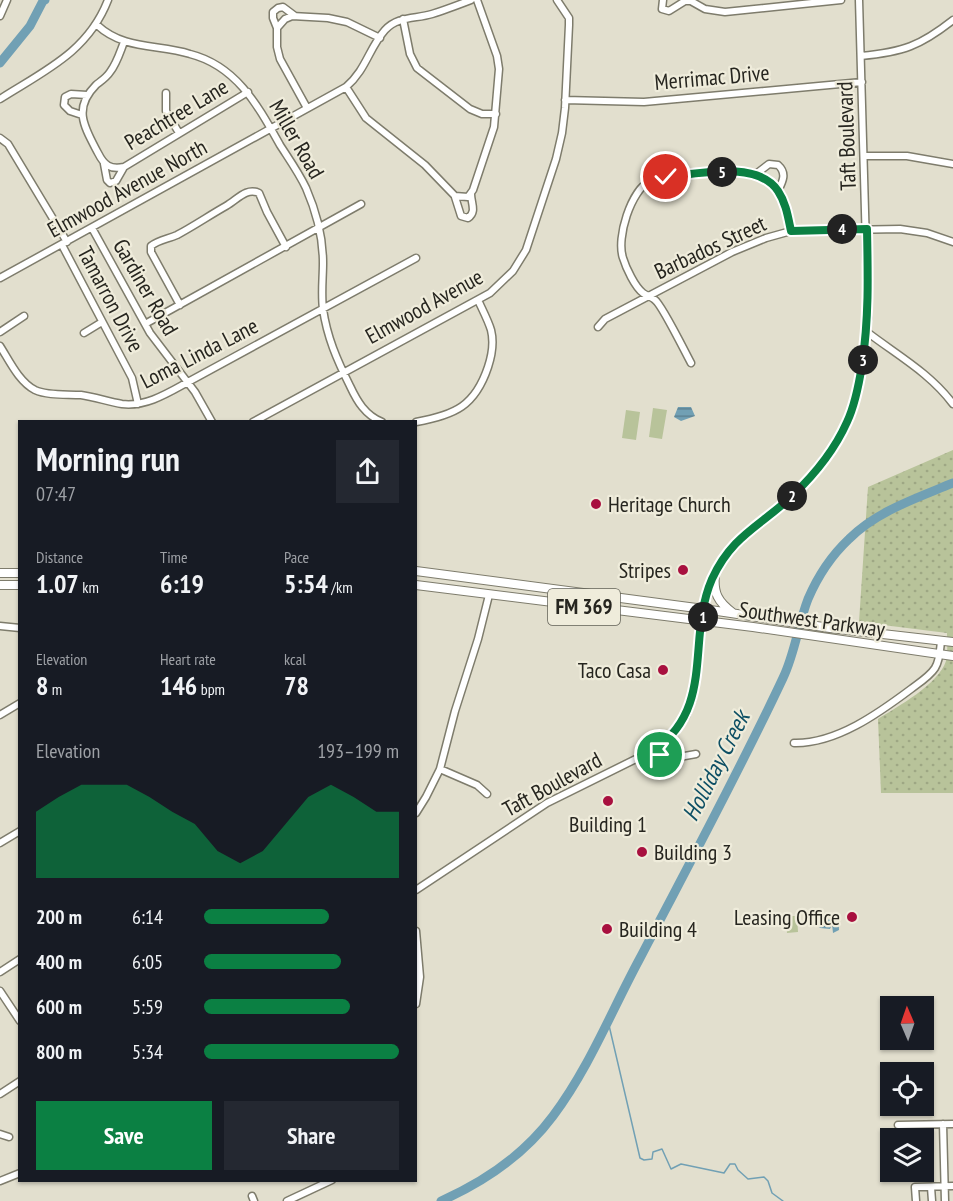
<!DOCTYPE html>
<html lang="en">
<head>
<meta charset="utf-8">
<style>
  :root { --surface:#171b24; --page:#242831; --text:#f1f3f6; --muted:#9ea1a6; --accent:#0b8043 }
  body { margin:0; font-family:"PT Sans Narrow",sans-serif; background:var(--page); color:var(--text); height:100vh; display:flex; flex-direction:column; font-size:22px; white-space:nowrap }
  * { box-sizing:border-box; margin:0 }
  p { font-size:20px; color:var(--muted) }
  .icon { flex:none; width:33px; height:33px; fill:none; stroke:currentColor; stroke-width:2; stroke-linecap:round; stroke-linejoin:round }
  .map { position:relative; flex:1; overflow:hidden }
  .drawer { position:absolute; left:18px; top:420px; width:399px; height:762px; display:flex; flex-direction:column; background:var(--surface); border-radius:0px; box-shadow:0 2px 4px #0004 }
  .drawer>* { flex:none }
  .needle { width:39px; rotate:358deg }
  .buttons { position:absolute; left:880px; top:996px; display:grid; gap:12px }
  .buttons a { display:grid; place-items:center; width:54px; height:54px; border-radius:0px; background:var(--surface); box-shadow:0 2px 4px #0004; font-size:30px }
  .pin { position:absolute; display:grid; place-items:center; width:51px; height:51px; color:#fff; margin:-26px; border:3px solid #fff; border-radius:50%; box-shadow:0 2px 6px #0007 }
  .km { position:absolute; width:30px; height:30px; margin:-15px; border-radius:50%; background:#222; color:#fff; font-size:16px; line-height:30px; text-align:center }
  .round { display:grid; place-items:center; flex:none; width:63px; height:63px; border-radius:0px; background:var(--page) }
  .summary { display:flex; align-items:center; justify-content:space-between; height:102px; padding:0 18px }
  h1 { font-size:33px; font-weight:700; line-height:45px }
  .stats { display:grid; grid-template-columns:repeat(3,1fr); gap:9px; height:102px; padding:6px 18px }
  .stats div { display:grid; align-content:center }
  .stats b { font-size:26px; font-weight:700 }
  .stats small { font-size:16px; font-weight:400 }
  .stats p { font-size:16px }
  .chart { height:168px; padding:12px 18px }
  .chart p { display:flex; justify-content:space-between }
  .chart svg { width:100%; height:108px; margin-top:6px; fill:var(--accent); opacity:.7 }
  .button { display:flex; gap:12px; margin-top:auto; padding:12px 18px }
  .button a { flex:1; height:69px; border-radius:0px; background:var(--accent); color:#fff; font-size:24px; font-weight:700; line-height:69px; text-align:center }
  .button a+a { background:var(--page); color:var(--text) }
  ul { padding:0 18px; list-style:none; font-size:20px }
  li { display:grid; grid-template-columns:96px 72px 1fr; align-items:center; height:45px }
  li i { height:15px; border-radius:8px; background:var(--accent) }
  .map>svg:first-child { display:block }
  .grass { fill:url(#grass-dots) }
  .park { fill:#b8c39a }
  .water { fill:url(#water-rules) }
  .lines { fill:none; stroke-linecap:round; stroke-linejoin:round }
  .stream { stroke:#71a0b4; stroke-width:1.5 }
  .river { stroke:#71a0b4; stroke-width:9 }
  .minor-casing { stroke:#7e7c6c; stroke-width:9 }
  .major-casing { stroke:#7e7c6c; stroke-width:10 }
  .minor { stroke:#fff; stroke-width:6 }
  .major { stroke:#fff; stroke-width:8 }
  .route-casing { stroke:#fff; stroke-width:12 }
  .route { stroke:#0b8043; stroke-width:8 }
  .poi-dot { fill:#a8103f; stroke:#efecdb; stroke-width:2 }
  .labels { text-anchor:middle; stroke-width:4.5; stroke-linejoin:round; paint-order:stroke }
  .shield { fill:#efecdb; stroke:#626157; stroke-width:1.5 }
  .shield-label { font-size:21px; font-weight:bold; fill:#26251f }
  .street-label { font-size:22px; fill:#26251f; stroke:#efecdb }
  .poi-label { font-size:22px; fill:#26251f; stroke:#efecdb; text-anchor:start }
  .water-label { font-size:24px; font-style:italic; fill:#0d4f64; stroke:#efecdb }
</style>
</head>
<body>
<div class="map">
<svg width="953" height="1201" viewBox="0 0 953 1201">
  <defs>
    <pattern id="grass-dots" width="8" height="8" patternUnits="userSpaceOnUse" patternTransform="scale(1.5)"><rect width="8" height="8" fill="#b8c39a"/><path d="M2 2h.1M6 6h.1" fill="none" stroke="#9ea784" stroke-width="1.8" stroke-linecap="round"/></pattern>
    <pattern id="water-rules" width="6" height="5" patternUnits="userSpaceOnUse" patternTransform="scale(1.5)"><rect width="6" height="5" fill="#71a0b4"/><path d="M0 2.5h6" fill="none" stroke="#5d8292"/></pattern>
  </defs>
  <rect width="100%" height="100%" fill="#e2dfce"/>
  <path class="grass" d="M953,450v343h-72l-3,-74c19,-12 61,-35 68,-58 2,-8 1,-20 1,-28l-88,-11 9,-135z"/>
  <path class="park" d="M653,408l14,2 -5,29 -13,-2z
    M626,410l14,2 -4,28 -14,-2z
    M786,916h11l1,16 -11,1z"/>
  <path class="water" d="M678,407h13l4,9 -14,5 -7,-4z
    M835,913h3l1,17 -6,3 -1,-9 -2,5 -10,-1 -2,-3 2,-6 14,1z"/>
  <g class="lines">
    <path class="stream" d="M608,1021l32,137 4,2 8,-1 1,-7 9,-3 9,20 10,-5 43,9 6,-9h5l3,6 10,9 16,-2 4,4 4,12 11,8"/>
    <path class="river" d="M0,63l30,-37 13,-25 2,-1
      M441,1201c43,-19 83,-46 112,-85 36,-48 58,-104 86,-156 49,-94 99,-186 144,-282 12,-25 15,-53 25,-79 9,-21 24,-44 41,-60 28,-28 68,-41 104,-56"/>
    <defs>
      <path id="minor" d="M663,0l-1,9 7,2 16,-10h5
        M689,0l16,9 20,3 116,-12
        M0,16l7,-16
        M403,19l7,35 7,14 53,41 12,5h14
        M97,25c27,25 60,19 93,29 47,12 68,52 90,91 9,14 19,28 26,43 10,23 17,50 17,75 0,15 -2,30 0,46 4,28 14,51 27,77 7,15 15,29 32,36
        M277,28l-4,-10v-6l5,-4 5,-1 12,9
        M124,42c-4,10 -7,21 -14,30 -3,5 -9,9 -14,13 -24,24 -11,43 2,68 6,12 12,17 26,14l124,-75
        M861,56c42,-4 59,-10 92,-36
        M346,87l20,31 59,47 30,31 13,1 5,-7 21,-63 5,-58 -2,-13 -20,-56
        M166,93v18l13,22
        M0,99c44,-28 88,-47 108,-99
        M565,100l79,2 218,-20
        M307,108l-27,-49 -3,-12v-19l8,-9 7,-3 36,2 19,4 33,16
        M82,115l-12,-4 -6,-6 1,-8 6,-3 16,1
        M0,138l8,6 59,98
        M865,156h42l46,8
        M104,164l3,16 3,3 6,-2 8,-14
        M756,174l13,-10 9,1c9,8 5,16 0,26
        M455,197l6,19 7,2c9,-6 3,-15 3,-24
        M92,228l58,105 45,59 17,30
        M62,245l70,133 6,26
        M0,278l346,-191c20,-17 23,-39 39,-57 13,-14 30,-11 47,-16 13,-4 26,-9 39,-14
        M180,305l-29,-53v-6c7,-6 17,-7 26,-11 17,-9 33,-20 49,-29 11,-6 20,-19 33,-13l8,19 19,35
        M145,324l216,-120
        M598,327l7,-8 127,-67 34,-14 25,-7 109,-2 27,4 26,9
        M0,332l24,-16
        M867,332c30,23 63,41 86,72
        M84,333l18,-11
        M0,346c9,14 19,36 35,44 13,6 32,4 46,5 14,2 28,7 41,9 24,3 46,-11 66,-22l228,-124
        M691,363c-6,-11 -29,-58 -36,-63 -3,-3 -8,-4 -12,-7 -8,-6 -17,-25 -20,-35 -7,-20 8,-68 27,-77 14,-7 83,-11 99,-8 9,1 19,6 25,12 12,12 14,30 17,46
        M253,422l237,-129 23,-22 13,-21 30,-91 6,-26 3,-25 4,-83v-7l-12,-18
        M416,422c39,-7 59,-16 72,-55 4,-12 6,-25 3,-37 -3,-10 -9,-21 -13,-30
        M0,626l20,2
        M0,715l20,-12
        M794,743c42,1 85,-30 117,-54 8,-6 19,-13 24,-21 5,-8 5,-18 6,-27
        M654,750l9,7 5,2 28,-5
        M440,769l37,16 10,9
        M416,813l10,-16 14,-28 15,-58 23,-72 11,-44
        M0,843l20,-12
        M416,890l131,-87 107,-53 18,-13 14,-21 6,-16 12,-91 8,-31 9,-16 24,-29 47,-36 13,-14 34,-44 9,-18 12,-43 8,-61 -9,-317
        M416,931l4,46 -4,27
        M0,972l20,-13
        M0,991l20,30
        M0,1094l20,-13
        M943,1124l2,77
        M898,1125l55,-1
        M0,1134l9,3
        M0,1181l20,-8
        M931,1187l1,14
        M252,1196l2,5
        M287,1201l45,-21
        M916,1201l-1,-14 38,-1"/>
      <path id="major" d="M416,571l288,38 126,19 123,14
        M0,573h20
        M715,574c-2,19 3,28 18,39
        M0,585h20
        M416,585l337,42 200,29"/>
    </defs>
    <use href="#minor" class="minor-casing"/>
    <use href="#major" class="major-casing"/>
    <use href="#minor" class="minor"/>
    <use href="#major" class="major"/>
  </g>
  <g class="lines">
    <defs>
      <path id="route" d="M660,755l-6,-5c62,-43 32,-111 58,-171 20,-44 49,-53 81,-84 21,-20 42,-46 54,-73 8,-17 12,-38 15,-57 7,-47 6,-89 5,-136l-76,2c-3,-14 -5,-28 -13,-40 -20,-31 -81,-17 -112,-14"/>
    </defs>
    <use href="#route" class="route-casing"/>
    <use href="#route" class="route"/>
  </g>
  <g class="poi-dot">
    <circle cx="596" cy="504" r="6"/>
    <circle cx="683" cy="570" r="6"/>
    <circle cx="663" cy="670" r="6"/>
    <circle cx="608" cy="801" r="6"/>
    <circle cx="642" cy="852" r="6"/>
    <circle cx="852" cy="917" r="6"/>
    <circle cx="607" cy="929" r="6"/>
  </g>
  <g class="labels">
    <rect class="shield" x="548" y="589" width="72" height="36" rx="4.5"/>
    <g class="shield-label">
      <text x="584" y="614">FM 369</text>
    </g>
    <g class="street-label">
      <text transform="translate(712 77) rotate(-5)" y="8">Merrimac Drive</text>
      <text transform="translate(176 114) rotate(-31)" y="8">Peachtree Lane</text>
      <text transform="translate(846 136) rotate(-92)" y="8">Taft Boulevard</text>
      <text transform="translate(297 139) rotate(60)" y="8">Miller Road</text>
      <text transform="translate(127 188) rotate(-29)" y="8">Elmwood Avenue North</text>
      <text transform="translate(710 247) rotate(-25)" y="8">Barbados Street</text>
      <text transform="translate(146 287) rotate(60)" y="8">Gardiner Road</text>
      <text transform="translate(111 299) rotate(62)" y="8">Tamarron Drive</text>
      <text transform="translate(424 306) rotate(-29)" y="8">Elmwood Avenue</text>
      <text transform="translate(199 353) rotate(-27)" y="8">Loma Linda Lane</text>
      <text transform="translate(812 619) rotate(8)" y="8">Southwest Parkway</text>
      <text transform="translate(552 784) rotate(-29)" y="8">Taft Boulevard</text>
    </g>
    <g class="poi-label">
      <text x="608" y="512">Heritage Church</text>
      <text x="671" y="578" text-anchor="end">Stripes</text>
      <text x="651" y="678" text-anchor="end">Taco Casa</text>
      <text x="608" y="832" text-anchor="middle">Building 1</text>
      <text x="654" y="860">Building 3</text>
      <text x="840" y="925" text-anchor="end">Leasing Office</text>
      <text x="619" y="937">Building 4</text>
    </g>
    <g class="water-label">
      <text transform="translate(716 766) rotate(-63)" y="8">Holliday Creek</text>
    </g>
  </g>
</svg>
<div class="buttons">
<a><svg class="needle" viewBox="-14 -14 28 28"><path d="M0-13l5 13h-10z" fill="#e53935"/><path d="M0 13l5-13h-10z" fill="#9ea1a6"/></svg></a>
<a><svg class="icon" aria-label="locate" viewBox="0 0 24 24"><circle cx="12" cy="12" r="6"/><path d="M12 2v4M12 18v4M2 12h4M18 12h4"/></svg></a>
<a><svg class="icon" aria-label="layers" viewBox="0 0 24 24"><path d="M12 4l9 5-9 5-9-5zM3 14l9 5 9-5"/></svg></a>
</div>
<div class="pin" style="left:660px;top:755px;background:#1e9e55"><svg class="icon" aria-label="arrive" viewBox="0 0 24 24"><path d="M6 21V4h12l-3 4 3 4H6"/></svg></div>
<div class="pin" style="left:666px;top:177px;background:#d93025"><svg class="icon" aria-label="check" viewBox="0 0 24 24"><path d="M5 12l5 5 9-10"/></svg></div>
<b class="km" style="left:703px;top:617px">1</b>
<b class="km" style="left:792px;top:496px">2</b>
<b class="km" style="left:863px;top:360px">3</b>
<b class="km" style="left:842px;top:229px">4</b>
<b class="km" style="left:722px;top:172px">5</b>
<section class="drawer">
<div class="summary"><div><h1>Morning run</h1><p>07:47</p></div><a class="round"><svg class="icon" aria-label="share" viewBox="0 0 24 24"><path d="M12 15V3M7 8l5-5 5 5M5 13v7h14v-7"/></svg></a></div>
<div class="stats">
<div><p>Distance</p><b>1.07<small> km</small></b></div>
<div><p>Time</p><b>6:19</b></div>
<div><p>Pace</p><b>5:54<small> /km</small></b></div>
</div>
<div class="stats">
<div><p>Elevation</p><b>8<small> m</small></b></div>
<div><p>Heart rate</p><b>146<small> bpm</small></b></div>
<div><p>kcal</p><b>78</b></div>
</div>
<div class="chart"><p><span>Elevation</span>193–199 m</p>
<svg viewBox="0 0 160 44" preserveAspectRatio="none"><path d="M0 44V17L10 11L20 6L30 6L40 6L50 11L60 17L70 22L80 33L90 38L100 33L110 22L120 11L130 6L140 11L150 17L160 17V44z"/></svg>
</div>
<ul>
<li><b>200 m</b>6:14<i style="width:64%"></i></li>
<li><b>400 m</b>6:05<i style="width:70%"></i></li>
<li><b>600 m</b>5:59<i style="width:75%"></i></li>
<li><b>800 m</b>5:34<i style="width:100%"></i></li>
</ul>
<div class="button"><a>Save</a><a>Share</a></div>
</section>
</div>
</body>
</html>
